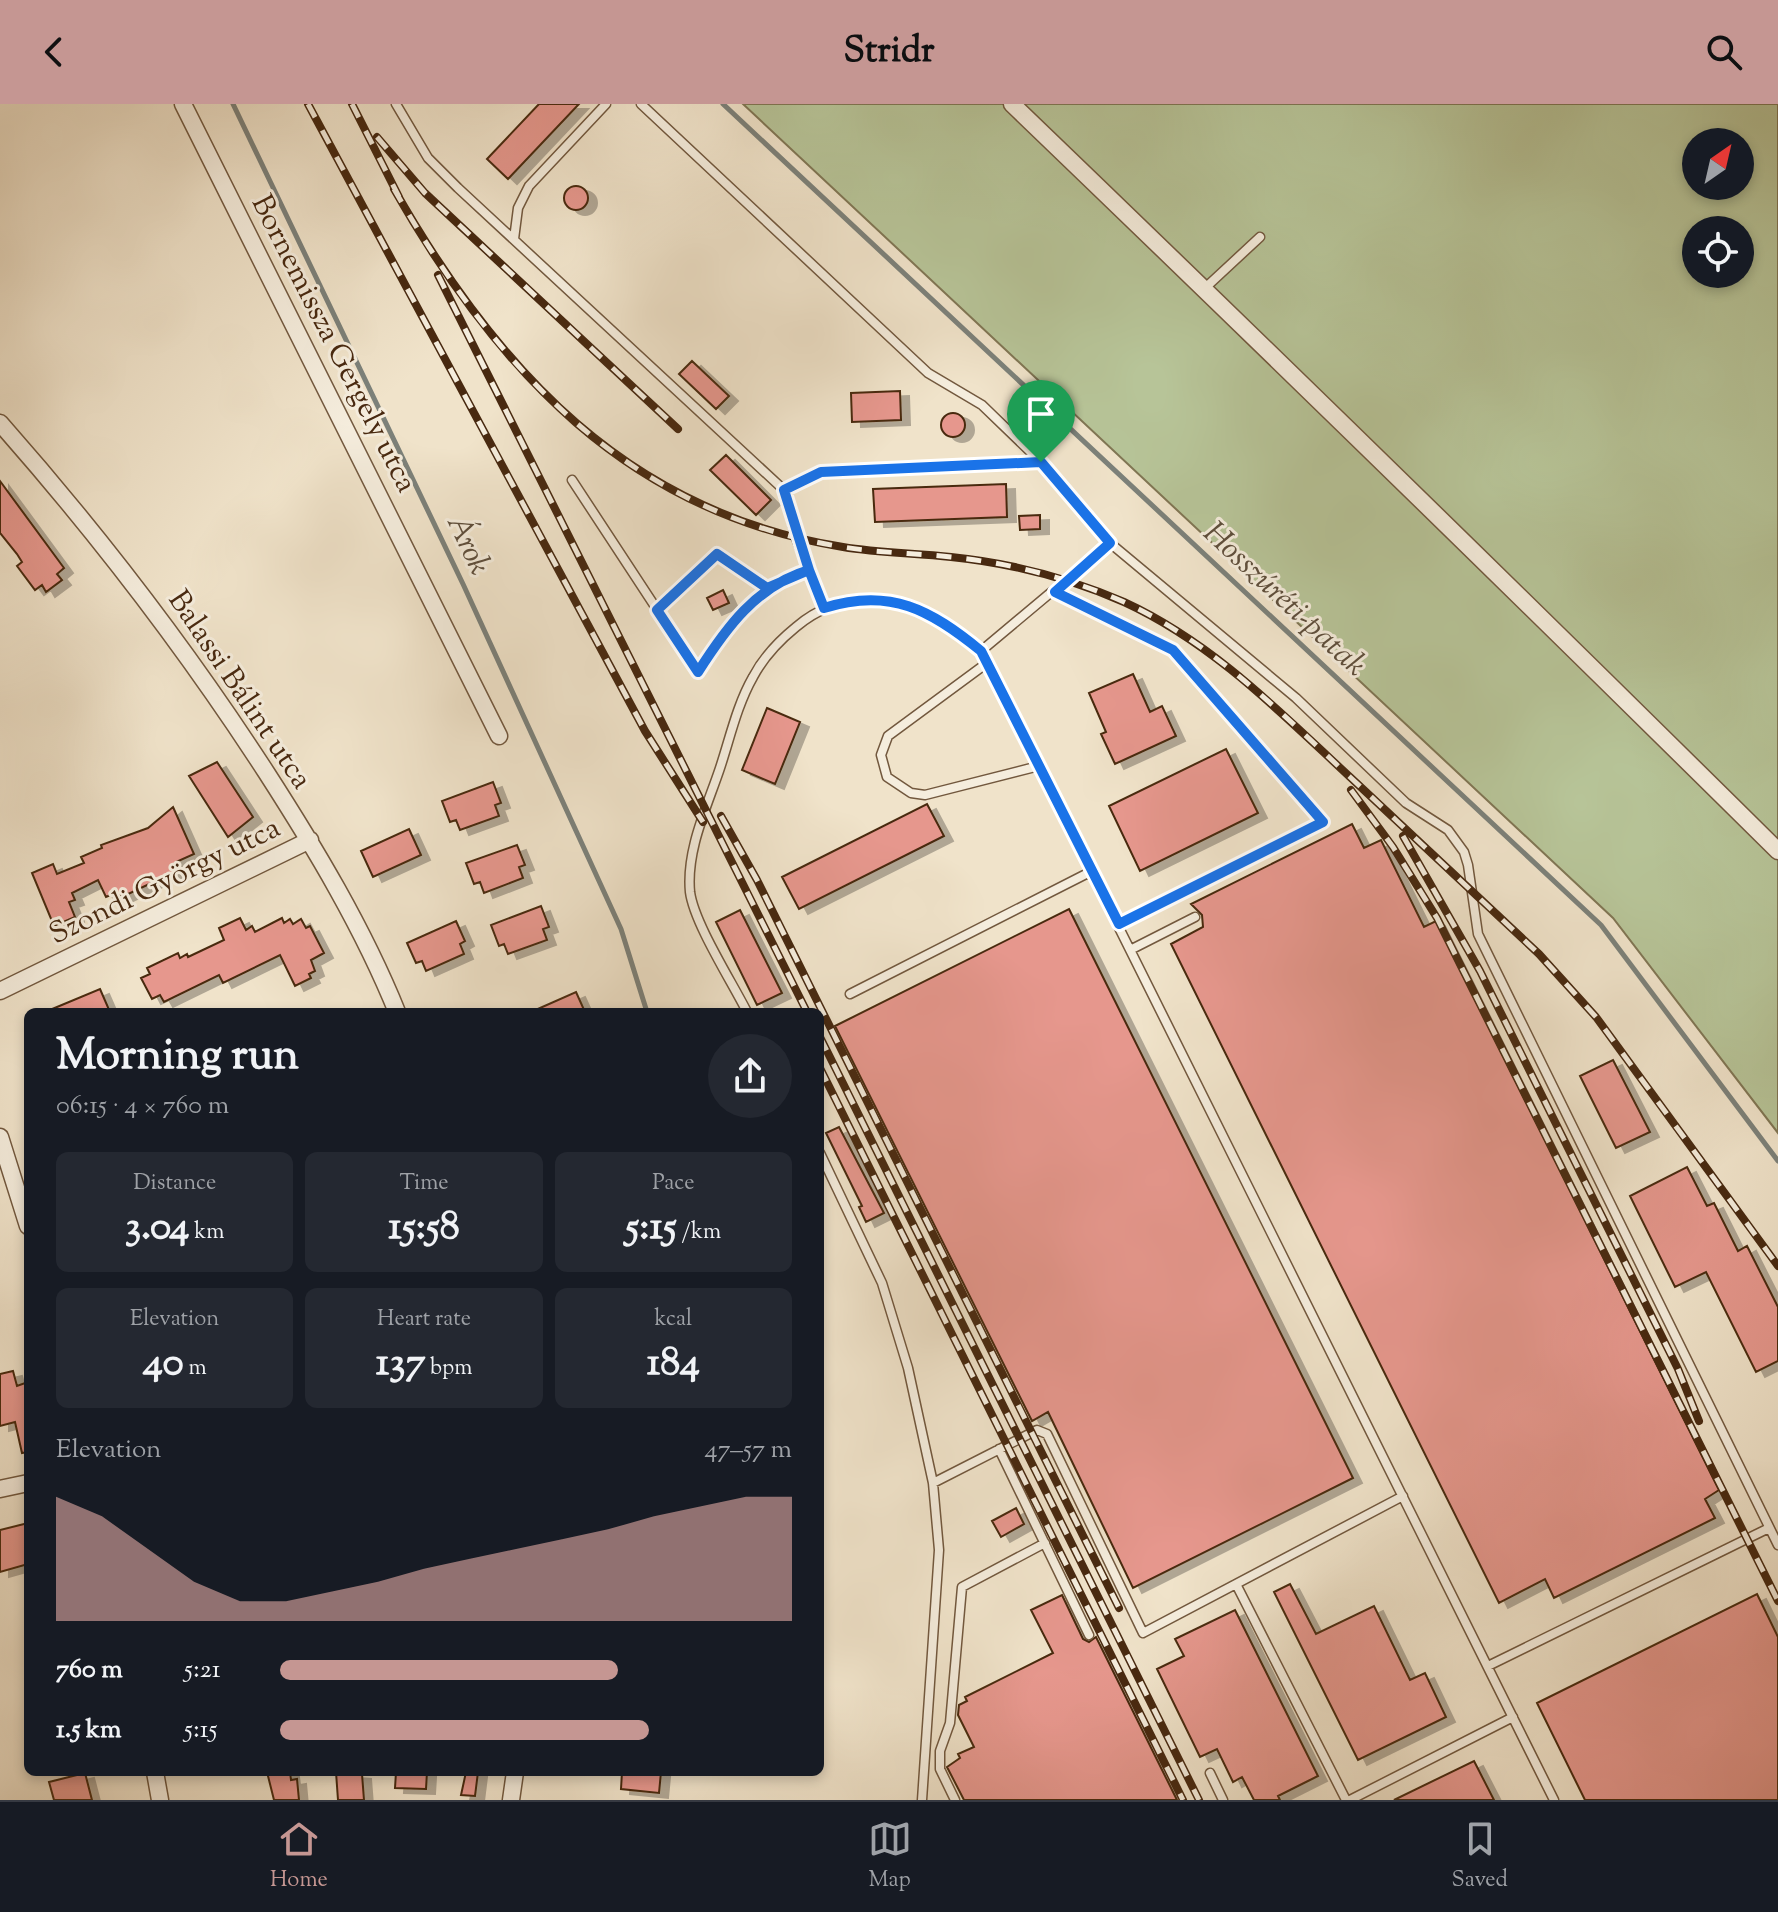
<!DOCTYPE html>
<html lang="en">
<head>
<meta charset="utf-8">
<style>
  :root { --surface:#171b24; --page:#242831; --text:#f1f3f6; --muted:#9ea1a6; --line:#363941; --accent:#c59692 }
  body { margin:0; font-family:"Sorts Mill Goudy",serif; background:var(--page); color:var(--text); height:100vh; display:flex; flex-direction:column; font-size:30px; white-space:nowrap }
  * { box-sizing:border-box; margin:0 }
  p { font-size:26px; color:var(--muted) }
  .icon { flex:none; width:44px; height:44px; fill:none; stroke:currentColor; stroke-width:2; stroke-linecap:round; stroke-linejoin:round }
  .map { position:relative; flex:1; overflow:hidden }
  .drawer { position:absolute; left:24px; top:904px; width:800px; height:768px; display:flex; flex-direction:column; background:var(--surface); border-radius:12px; box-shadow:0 4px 12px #0003 }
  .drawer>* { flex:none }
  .needle { width:52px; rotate:34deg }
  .controls { position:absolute; left:1682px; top:24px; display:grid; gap:16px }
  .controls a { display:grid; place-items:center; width:72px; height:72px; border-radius:50%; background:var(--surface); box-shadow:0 4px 12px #0003; font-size:40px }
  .pin { position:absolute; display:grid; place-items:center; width:68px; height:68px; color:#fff; margin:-82px -34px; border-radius:50% 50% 50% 0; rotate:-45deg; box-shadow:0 0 8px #0007 }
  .pin .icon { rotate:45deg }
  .round { display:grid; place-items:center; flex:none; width:84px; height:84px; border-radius:42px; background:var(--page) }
  .headline { display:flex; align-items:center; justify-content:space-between; height:136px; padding:0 32px }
  h1 { font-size:44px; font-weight:700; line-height:60px }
  .stats { display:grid; grid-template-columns:repeat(3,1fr); gap:12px; height:136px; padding:8px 32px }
  .stats div { display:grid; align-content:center; border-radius:12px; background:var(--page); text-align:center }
  .stats b { font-size:40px; font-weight:700 }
  .stats small { font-size:22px; font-weight:400 }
  .stats p { font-size:22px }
  .chart { height:224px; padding:16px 32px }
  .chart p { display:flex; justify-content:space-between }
  .chart svg { width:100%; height:144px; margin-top:8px; fill:var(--accent); opacity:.7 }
  ul { padding:0 32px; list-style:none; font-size:26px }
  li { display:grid; grid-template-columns:128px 96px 1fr; align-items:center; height:60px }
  li i { height:20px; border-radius:10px; background:var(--accent) }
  header { display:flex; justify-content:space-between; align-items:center; height:104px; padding:0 32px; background:var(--accent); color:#111; font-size:36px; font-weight:700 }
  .menu { display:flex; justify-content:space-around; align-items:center; height:112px; border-top:2px solid var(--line); background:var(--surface); font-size:22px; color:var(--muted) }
  .menu a { display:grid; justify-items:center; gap:4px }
  .menu .on { color:var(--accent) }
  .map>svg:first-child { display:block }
  .green { fill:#b7c498; stroke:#807654; stroke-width:2; fill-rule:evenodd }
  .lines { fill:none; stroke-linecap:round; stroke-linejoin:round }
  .stream { stroke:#7c817a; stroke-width:5 }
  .building { fill:#e6978d; stroke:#482910; stroke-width:2; filter:url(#shadow) }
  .lane-casing { stroke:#72583e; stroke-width:11 }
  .street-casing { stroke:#72583e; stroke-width:19 }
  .lane { stroke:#f5eddd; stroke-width:8 }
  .street { stroke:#f5eddd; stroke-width:16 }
  .rail-casing { stroke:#482910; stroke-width:8 }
  .rail { stroke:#f5eddd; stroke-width:5; stroke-dasharray:15; stroke-linecap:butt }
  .route-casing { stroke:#fff; stroke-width:16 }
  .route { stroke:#1a73e8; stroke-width:10 }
  .labels { text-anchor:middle; stroke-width:6; stroke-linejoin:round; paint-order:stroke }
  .street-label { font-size:30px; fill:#482910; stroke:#f5eddd }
  .water-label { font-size:32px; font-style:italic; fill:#5e4e3c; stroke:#f5eddd }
</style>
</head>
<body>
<header><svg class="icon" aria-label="back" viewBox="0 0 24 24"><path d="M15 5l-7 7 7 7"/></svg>Stridr<svg class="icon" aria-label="search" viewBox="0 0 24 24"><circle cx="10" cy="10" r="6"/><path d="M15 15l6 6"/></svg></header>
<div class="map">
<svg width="1778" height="1696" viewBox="0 0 1778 1696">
  <defs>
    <filter id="shadow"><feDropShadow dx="9" dy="5" stdDeviation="0" flood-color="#0004"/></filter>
  </defs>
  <rect width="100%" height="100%" fill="#f0e3ca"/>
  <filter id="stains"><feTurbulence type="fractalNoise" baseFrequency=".0025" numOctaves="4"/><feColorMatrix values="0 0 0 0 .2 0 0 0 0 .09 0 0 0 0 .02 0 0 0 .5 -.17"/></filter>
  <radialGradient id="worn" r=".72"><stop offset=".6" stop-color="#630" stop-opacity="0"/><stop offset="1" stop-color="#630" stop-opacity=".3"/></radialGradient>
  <path class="green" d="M743,0h1035v1029l-165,-215zM1696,38h44v44h-44zM1696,126h44v44h-44z"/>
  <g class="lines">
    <path class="stream" d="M233,0l230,480 158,345 26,83
      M723,0l878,821 177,236"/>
  </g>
  <path class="building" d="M539,0h40l-71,75 -21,-20z
    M564 94a12 12 0 1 1 24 0a12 12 0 1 1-24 0Z
    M692,257l37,35 -13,13 -37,-35z
    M900,287l1,29 -49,2 -1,-29z
    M941 321a12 12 0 1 1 24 0a12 12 0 1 1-24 0Z
    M726,351l45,45 -15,15 -46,-45z
    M0,377l64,87 -7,6 5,6 -16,12 -4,-7 -7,5 -18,-24 5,-4 -5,-8 -17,-21z
    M1006,380l1,33 -132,5 -2,-33z
    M1040,411v14l-20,1 -1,-14z
    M723,486l6,13 -16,7 -6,-12z
    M1133,570l17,38 12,-6 14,30 -61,28 -14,-30 5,-2 -17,-39z
    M767,604l33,14 -25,62 -33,-14z
    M1226,645l32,64 -118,58 -31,-65z
    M217,658l36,55 -25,20 -39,-61z
    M493,678l8,21 -6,2 4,11 -39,14 -4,-10 -6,2 -8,-21z
    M927,700l17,32 -145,73 -17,-32z
    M173,703l21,47 -18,8 3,8 -55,26 -2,-2 -8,4 -1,-4 -7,3 -8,-17 -26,13 3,7 -6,2 6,15 -21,9 -22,-53 21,-9 4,10 27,-11 -3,-6 21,-9 -1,-3 47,-17z
    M1352,720l12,24 17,-8 43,87 12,-6 283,569 -14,9 10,19 -161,80 -9,-19 -46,24 -328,-659 32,-17 -1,-12 -11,-11z
    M409,725l12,26 -48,22 -12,-26z
    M517,741l8,20 -6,2 4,11 -39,15 -4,-11 -6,2 -8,-21z
    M541,802l8,21 -6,2 4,11 -39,14 -4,-10 -5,2 -8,-21z
    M1069,805l284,569 -220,110 -85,-176 -16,9 -197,-395z
    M740,806l42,83 -25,12 -41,-83z
    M240,814l6,12 6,-4 3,6 27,-14 2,5 6,-4 3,5 8,-5 5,9 4,-2 14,27 -13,7 4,11 -6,3 2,4 -16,8 -15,-31 -57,28 -4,-8 -55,27 -4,-7 -8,4 -11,-21 9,-4 -3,-6 31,-15 2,5 7,-4 1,3 36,-17 -5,-12z
    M456,817l9,20 -5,3 4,10 -38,17 -4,-10 -6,2 -9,-20z
    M100,885l10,23h-65z
    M576,888l9,20h-54z
    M1613,956l37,72 -34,16 -36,-72z
    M839,1023l45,86 -18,9 -7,-15 3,-1 -36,-73z
    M1687,1063l20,39 7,-3 24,48 9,-5 31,61v54l-22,11 -50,-100 -31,15 -45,-91z
    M13,1267l4,15 11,-4v70l-6,1 -7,-31 -15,4v-52z
    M1016,1404l8,16 -23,13 -9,-16z
    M28,1419v41l-28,8v-42z
    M1290,1480l26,50 58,-28 36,74 15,-7 21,44 -88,43 -84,-168z
    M1757,1490l21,43v163h-193l-48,-97z
    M1062,1491l21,44 6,3 7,-5 81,163h-213l-17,-33 13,-9 -2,-4 16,-7 -16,-32 1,-10 8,-4 -2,-4 88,-44 -22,-43z
    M1235,1506l83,166 -40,20 2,4h-26l-12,-23 -9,5 -16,-33 -17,8 -43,-88 27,-13 -9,-17z
    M1474,1657l20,39h-100z
    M267,1668h23l1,8 6,-1 2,21h-25z
    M336,1668l26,2 2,26h-26z
    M396,1668h31l-1,17 -31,-1z
    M466,1668h12l-3,24 -14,-1z
    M622,1668h39l-2,21 -38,-4z
    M85,1669l7,27h-38l-5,-18z"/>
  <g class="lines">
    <defs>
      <path id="lane" d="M396,0l32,54 30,30 326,302 12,48 28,70
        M641,0l287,269 54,32 59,57
        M514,135l4,-31 11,-22 77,-82
        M1204,185l56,-52
        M572,376l126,192c28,-44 59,-87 111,-102
        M784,386l37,-18 220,-10 69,81 186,155 110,105 42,27 16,22 4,13 10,69 300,611
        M1055,488l118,58 150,172 -204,102
        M657,506l60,-56 50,34
        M981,547l129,-108
        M987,559l-99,73 -7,19 6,22 24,16 14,2 114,-29
        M1132,845l63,-32
        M850,890l242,-123
        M747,908c-15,-30 -53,-89 -57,-120 -4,-42 17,-85 30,-124 10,-30 17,-63 33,-91 10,-19 27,-37 43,-50 62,-52 131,-20 185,24l573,1149
        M820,1049l62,130 26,85 25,115 6,67 -17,250
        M999,1345l90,186
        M933,1379l104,-53 10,4 96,199 260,-137
        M1236,1480l110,216
        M1488,1562l281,-138
        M1210,1669l13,27
        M955,1696l-15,-31v-18l10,-28 12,-136 83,-44
        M1350,1696l163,-83"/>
      <path id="street" d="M183,0l316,632
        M1012,0c257,247 512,496 766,747
        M0,319c98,111 185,224 266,349 49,76 97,156 131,240
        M0,887l310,-151
        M0,1033l28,89
        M0,1385l28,-6
        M155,1668l5,28
        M511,1696l4,-28"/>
    </defs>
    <use href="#lane" class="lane-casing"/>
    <use href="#street" class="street-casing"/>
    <use href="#lane" class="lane"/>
    <use href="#street" class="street"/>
    <defs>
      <path id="rail" d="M308,0l337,627 58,91
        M352,0l47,93
        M377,33l48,56 253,236
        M394,85c103,181 234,324 449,358 36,6 72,6 108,10 59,6 118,21 173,45 89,41 156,110 226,175 63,59 126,118 189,177l57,63 182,249
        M438,171l369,737
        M1351,686l42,57 44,71 341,683
        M721,712l36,64 362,728
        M1403,732l77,135 198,398 21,52
        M820,933l379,763
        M820,964l363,732"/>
    </defs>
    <use href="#rail" class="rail-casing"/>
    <use href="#rail" class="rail"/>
  </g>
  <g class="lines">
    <defs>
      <path id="route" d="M1041,358l-220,10 -37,18 25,80 -42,18 -50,-34 -60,56 41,62c28,-44 58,-86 111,-102l15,38c66,-21 107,2 157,43l138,273 204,-102 -150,-172 -118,-58 55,-49 -69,-81"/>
    </defs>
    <use href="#route" class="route-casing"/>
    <use href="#route" class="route"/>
  </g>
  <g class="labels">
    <g class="street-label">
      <text transform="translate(335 239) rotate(63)" y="10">Bornemissza Gergely utca</text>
      <text transform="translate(241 585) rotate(56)" y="10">Balassi Bálint utca</text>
      <text transform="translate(164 776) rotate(-26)" y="10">Szondi György utca</text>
    </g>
    <g class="water-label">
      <text transform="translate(470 440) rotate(65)" y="11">Árok</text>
      <text transform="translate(1286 494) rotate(43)" y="11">Hosszúréti-patak</text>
    </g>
  </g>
  <rect width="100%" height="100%" filter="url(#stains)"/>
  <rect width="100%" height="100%" fill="url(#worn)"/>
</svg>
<div class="controls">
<a><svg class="needle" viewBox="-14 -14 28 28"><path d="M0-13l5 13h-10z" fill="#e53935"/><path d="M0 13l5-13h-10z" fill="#9ea1a6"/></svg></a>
<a><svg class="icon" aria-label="locate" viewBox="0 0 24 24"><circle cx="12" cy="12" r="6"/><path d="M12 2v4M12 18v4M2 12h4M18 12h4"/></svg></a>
</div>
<div class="pin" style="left:1041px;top:358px;background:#1e9e55"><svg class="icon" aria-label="arrive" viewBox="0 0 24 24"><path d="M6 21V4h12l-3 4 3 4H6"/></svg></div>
<section class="drawer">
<div class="headline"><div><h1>Morning run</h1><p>06:15 · 4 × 760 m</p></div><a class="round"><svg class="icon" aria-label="share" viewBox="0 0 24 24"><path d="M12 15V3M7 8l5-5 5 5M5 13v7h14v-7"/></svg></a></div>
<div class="stats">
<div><p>Distance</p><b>3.04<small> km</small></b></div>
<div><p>Time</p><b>15:58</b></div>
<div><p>Pace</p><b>5:15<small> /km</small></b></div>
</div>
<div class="stats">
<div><p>Elevation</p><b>40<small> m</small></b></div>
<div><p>Heart rate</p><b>137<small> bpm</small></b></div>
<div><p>kcal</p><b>184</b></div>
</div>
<div class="chart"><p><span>Elevation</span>47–57 m</p>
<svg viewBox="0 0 160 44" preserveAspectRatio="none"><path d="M0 44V6L10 12L20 22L30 32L40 38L50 38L60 35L70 32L80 28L90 25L100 22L110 19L120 16L130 12L140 9L150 6L160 6V44z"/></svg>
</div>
<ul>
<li><b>760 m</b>5:21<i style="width:66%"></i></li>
<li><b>1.5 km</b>5:15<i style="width:72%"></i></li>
</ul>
</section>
</div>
<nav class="menu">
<a class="on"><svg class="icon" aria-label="home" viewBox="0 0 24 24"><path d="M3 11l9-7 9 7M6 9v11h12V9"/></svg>Home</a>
<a><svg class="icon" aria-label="map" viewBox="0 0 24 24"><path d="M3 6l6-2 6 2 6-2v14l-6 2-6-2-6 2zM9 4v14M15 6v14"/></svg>Map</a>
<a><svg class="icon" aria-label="saved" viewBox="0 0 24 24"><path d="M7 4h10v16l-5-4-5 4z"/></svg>Saved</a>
</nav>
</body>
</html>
